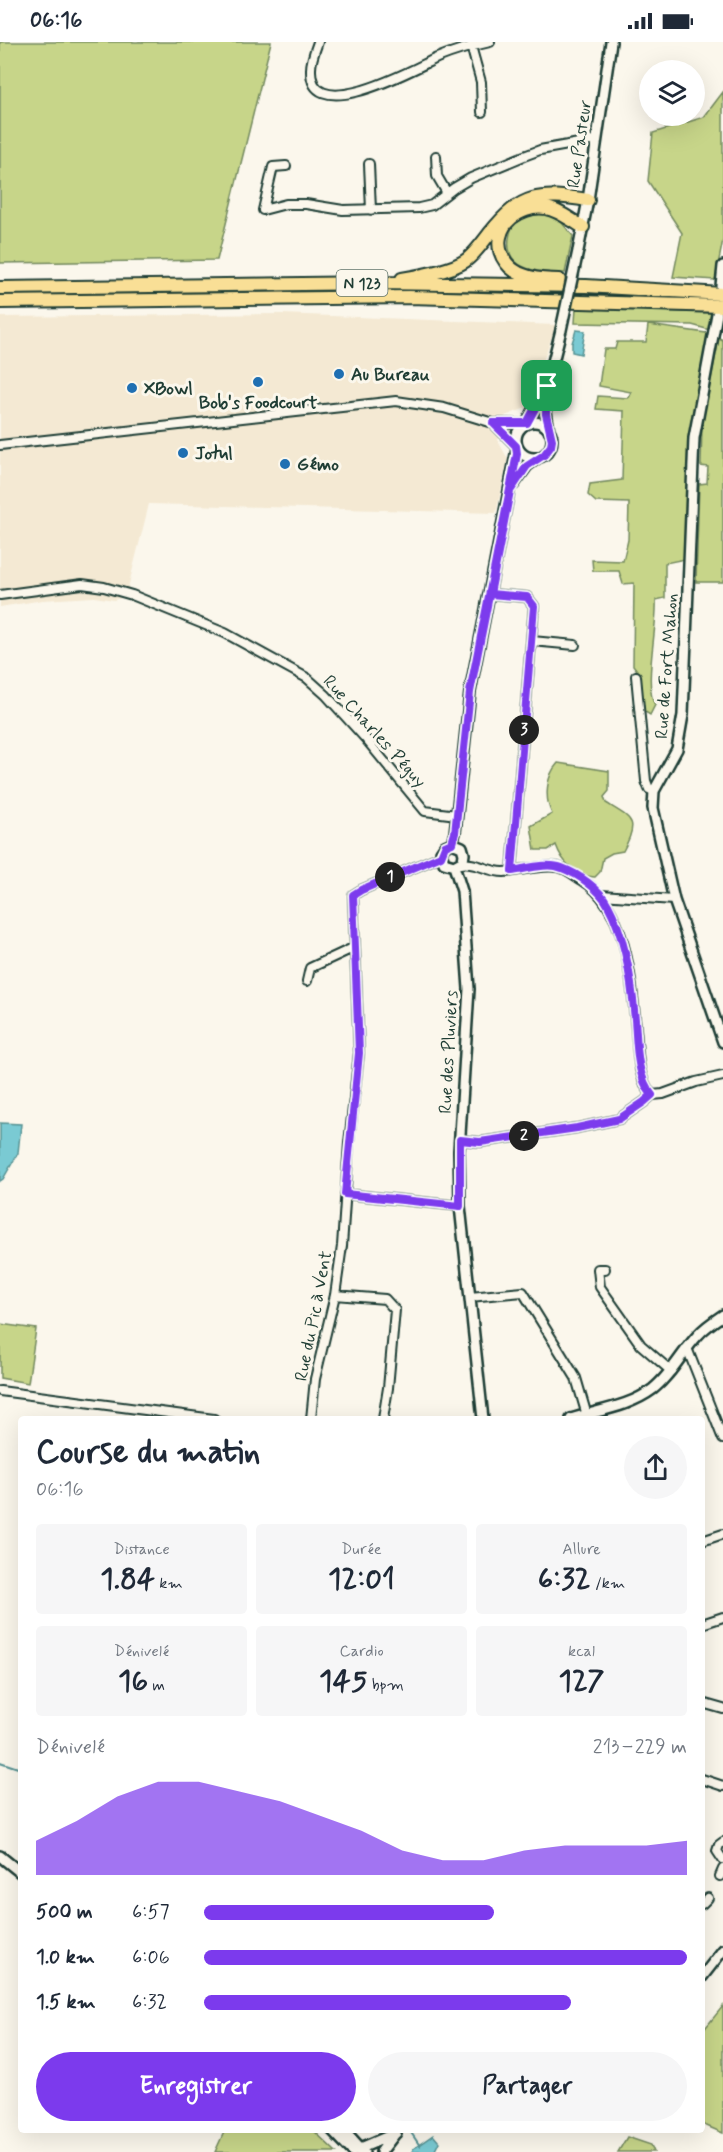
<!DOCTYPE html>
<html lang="fr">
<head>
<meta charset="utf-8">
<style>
  :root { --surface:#fff; --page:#f6f6f7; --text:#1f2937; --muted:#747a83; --accent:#7c3aed }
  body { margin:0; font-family:Mynerve,sans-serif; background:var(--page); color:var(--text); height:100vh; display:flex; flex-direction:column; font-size:22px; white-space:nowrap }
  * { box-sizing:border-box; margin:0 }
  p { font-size:20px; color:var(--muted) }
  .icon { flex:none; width:33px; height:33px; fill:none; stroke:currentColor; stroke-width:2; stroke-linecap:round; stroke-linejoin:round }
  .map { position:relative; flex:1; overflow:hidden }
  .panel { position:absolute; left:18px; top:1374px; width:687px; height:717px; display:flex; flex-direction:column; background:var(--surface); border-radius:6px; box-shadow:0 6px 24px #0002 }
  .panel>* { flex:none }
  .fabs { position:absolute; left:639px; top:18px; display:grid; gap:12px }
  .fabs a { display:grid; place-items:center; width:66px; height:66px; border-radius:50%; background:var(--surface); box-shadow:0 6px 24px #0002; font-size:30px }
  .pin { position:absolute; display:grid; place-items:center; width:51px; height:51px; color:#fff; margin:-26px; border-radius:12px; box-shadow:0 3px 9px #0006 }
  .km { position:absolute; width:30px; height:30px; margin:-15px; border-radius:50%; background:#222; color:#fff; font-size:16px; line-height:30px; text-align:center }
  .round { display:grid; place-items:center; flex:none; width:63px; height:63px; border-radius:32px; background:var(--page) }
  .overview { display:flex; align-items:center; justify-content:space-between; height:102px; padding:0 18px }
  h1 { font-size:33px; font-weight:800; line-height:45px }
  .stats { display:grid; grid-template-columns:repeat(3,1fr); gap:9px; height:102px; padding:6px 18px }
  .stats div { display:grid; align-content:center; border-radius:6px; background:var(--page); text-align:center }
  .stats b { font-size:30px; font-weight:800 }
  .stats small { font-size:16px; font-weight:400 }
  .stats p { font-size:16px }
  .chart { height:168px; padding:12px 18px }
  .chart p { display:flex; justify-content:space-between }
  .chart svg { width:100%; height:108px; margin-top:6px; fill:var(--accent); opacity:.7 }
  .primary-button { display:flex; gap:12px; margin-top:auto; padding:12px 18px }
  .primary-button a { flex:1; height:69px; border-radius:36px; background:var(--accent); color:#fff; font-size:24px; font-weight:800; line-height:69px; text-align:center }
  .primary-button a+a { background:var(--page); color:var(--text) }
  ul { padding:0 18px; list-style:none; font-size:20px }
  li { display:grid; grid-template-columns:96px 72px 1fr; align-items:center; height:45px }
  li i { height:15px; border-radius:8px; background:var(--accent) }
  .status { display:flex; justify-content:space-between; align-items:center; height:42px; padding:0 30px; background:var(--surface); direction:ltr }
  .status svg { height:16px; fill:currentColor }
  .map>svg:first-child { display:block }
  .built { fill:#f4e9d3 }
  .green { fill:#c7d589; stroke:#73895e; stroke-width:1.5 }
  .water { fill:#7acad3; stroke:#569293; stroke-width:1.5 }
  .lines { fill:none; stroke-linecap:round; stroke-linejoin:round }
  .stream { stroke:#569293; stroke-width:2 }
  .minor-casing { stroke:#1f3d34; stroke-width:12 }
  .tertiary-casing { stroke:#1f3d34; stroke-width:14 }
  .primary-casing { stroke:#1f3d34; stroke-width:16 }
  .minor { stroke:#fbf7ec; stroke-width:8 }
  .tertiary { stroke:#fbf7ec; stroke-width:9 }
  .primary { stroke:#f9df96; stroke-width:12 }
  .tertiary-bridge-casing { stroke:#1f3d34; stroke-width:14; stroke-linecap:butt }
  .tertiary-bridge { stroke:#fbf7ec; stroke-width:9 }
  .route-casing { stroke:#fff; stroke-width:12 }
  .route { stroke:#7c3aed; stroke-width:8 }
  .poi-dot { fill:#1f6fb2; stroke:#fbf7ec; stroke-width:2 }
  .labels { text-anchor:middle; stroke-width:6; stroke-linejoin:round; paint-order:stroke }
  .shield { fill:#fbf7ec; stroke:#61756b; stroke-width:1.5 }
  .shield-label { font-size:16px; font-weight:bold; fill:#1f3d34 }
  .street-label { font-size:18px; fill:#1f3d34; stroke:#fbf7ec }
  .poi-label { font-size:18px; font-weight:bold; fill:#1f3d34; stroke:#fbf7ec; text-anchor:start }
</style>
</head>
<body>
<div class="status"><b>06:16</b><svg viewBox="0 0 49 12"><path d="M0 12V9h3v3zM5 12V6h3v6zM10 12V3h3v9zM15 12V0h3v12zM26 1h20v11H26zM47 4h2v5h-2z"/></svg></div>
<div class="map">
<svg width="723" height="2110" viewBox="0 0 723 2110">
  <rect width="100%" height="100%" fill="#fbf7ec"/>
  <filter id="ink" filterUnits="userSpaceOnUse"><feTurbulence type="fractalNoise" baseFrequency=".0167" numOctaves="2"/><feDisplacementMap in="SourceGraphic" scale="12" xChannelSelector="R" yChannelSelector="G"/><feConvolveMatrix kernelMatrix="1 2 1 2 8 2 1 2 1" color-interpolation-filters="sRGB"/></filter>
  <g filter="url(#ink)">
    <path class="built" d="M282,272l274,11 -30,83 -21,8 -7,25 10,18 -12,54 -347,-9 -23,92 -12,4 -20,-3 -51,3 -43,7v-290z"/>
    <path class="green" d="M0,0h271l-54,218 -217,3z
      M723,50v148l-8,40 -42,-3 9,-44 -34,-52 5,-48 51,-16z
      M534,171l23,4 16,19 -8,37c-34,0 -69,-5 -52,-49z
      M576,266l138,5 -4,17 -18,-5 -117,-2z
      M648,283l65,9 -24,107 -4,118 -20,4v35l-9,2c2,27 -13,85 -1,105l-5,10 -8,-5 -2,-36 -7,-9 1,-82 -11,1 -4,-13h-26l-1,-11 31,1 5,-21 1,-37 -33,-1 -8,-7 2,-11 32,-4 2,-69 -28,-2 2,-13 30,2 3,-6 -32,-6 5,-37h11l2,-7h29z
      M719,296l4,2v242h-27l3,-98 8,-1 1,-16 -7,-1 1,-41z
      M558,721l51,8v20l-5,6 2,6c26,16 34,17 17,48l-11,2 -9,5 -3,14 -5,5c-19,0 -33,-15 -39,-32l-8,5h-13l-4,-24 21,-12c-8,-16 -6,-38 6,-51z
      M0,1282l36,5 -8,54 -28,-5z
      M723,1964v127l-21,-9v-92z
      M225,2088h88l23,22h-121z
      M627,2095l24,8 3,7h-36z"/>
    <path class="water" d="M576,288l9,1 -4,23 -9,-2v-9z
      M0,1081l21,1 -3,29 -15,26 -3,2z
      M433,2093l6,7 -5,10h-22l1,-3z"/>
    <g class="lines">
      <path class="stream" d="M0,1720l21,7
        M410,2089l10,15"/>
      <defs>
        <path id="minor" d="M318,0c-3,8 -7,18 -7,27 -2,59 104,-1 126,-11 17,-7 35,-12 53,-16
          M471,4l10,36 1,30
          M436,114l1,20 10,17
          M369,122l2,46
          M286,124l-13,1 -10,43 23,-6h20l37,6 76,-2 13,-3 22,-17 17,-10 53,-22 16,-6 56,-10
          M493,381l23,23
          M0,403l396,-44 48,7 49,15 32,1
          M490,552l37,3 7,9 -22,265
          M0,553l82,-11 22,3 28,8 93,38 82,45 19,17 39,43 60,73 32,4
          M532,599l43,4
          M636,634l10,105 3,8 5,2
          M460,822c15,-3 28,8 44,8 17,-1 37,-8 54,-5 9,2 17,9 24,13 45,27 50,102 54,149 2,21 1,49 16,66
          M601,853l73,5
          M307,939l3,-13 45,-21
          M460,1098l20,2 97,-14 42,-9 25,-17 8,-7 11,-1 33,-12 27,-6
          M345,1152l115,12
          M605,1227h-7l2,18 41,58 30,26
          M335,1253l50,4 10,11 -7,78 -5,31
          M470,1255l53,-5 53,86 12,41
          M687,1306l36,91
          M0,1349l214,28
          M311,1377l4,-40 20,-84 7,-49 7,-103 10,-90 -6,-158 8,-5 80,-34
          M702,1499l21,-7
          M702,1582l21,-7
          M702,1661l21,6
          M702,1737l21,7
          M723,1800l-4,3 -2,6 6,9
          M720,1834l3,-7
          M702,1862l6,-6"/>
        <path id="tertiary" d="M578,209l10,-51 23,-158
          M721,244l2,-20
          M717,272l-23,124 -11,277 -6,34 -23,42 -1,17 21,92 49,142
          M547,346l-1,23 3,20
          M516 398a18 18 0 1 1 36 0a18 18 0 1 1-36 0Z
          M527,381l20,-37 14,-56
          M514,442l13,-18 12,-9
          M452,801l10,4 2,7 -1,7 -9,5 -10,-3 -3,-11 4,-6 7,-3 3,-10 15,-141 47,-243
          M454,824l8,25 7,98 -10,162 1,55 23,213
          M571,1377c28,-9 58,-12 82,-30 19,-15 29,-37 45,-54 7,-8 16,-14 25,-20
          M0,1814l21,17
          M702,1935l21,-27
          M332,2088l21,22
          M344,2088l20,22
          M358,2110l3,-4 35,-15
          M381,2110l13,-17"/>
        <path id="primary" d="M402,237c18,-3 48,-8 63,-18 9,-6 18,-19 25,-28 32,-40 49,-40 98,-33
          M559,238c-15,0 -38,-2 -49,-13 -18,-18 -12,-43 9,-54 9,-4 17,-7 27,-5 13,2 26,13 37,19
          M0,246l376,-5 210,3 137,8
          M0,260l409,-5 314,9"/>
      </defs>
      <use href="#minor" class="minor-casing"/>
      <use href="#tertiary" class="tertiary-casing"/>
      <use href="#primary" class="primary-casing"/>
      <use href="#minor" class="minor"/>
      <use href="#tertiary" class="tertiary"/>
      <use href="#primary" class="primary"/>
      <defs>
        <path id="tertiary-bridge" d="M561,288l17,-79"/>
      </defs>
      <use href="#tertiary-bridge" class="tertiary-bridge-casing"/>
      <use href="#tertiary-bridge" class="tertiary-bridge"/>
    </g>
  </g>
  <g class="lines" filter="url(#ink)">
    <defs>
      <path id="route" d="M547,344l-20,37h-34l23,23 1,8 -47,238 -15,141 -3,10 -7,3 -4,10 -80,34 -8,5 6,158 -14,141 115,12v-66l20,2 97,-14 42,-9 25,-17 8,-7c-16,-19 -15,-52 -17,-75 -3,-37 -9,-82 -27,-115 -8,-16 -30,-31 -46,-37 -14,-6 -36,1 -50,3l22,-265 -7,-9 -37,-3 20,-103 17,-25 17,-11 7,-9 1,-6 -6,-26 1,-28"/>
    </defs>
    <use href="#route" class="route-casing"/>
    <use href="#route" class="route"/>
  </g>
  <g class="poi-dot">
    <circle cx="339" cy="332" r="6"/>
    <circle cx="258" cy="340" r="6"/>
    <circle cx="132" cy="346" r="6"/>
    <circle cx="183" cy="411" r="6"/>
    <circle cx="285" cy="422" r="6"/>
  </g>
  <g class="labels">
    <rect class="shield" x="336.5" y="228" width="51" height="26" rx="4.5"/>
    <g class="shield-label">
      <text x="362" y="247">N 123</text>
    </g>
    <g class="street-label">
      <text transform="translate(579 102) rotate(-82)" y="6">Rue Pasteur</text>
      <text transform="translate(666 624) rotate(-86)" y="6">Rue de Fort Mahon</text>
      <text transform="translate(375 689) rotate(48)" y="6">Rue Charles Péguy</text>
      <text transform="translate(448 1010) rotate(-87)" y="6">Rue des Pluviers</text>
      <text transform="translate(313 1274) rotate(-79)" y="6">Rue du Pic à Vent</text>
    </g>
    <g class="poi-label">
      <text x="351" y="338">Au Bureau</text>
      <text x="144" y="352">XBowl</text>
      <text x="258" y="366" text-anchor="middle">Bob's Foodcourt</text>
      <text x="195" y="417">Jotul</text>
      <text x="297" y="428">Gémo</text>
    </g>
  </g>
</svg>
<div class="fabs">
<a><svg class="icon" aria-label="layers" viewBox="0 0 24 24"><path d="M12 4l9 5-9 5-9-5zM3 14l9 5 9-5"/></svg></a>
</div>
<div class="pin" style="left:547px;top:344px;background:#1e9e55"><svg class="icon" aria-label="arrive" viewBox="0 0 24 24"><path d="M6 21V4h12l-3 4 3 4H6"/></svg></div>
<b class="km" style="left:390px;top:835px">1</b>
<b class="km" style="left:524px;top:1094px">2</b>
<b class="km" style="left:524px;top:688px">3</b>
<section class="panel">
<div class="overview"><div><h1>Course du matin</h1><p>06:16</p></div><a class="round"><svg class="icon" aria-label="share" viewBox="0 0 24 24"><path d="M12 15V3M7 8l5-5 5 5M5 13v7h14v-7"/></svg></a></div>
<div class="stats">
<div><p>Distance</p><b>1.84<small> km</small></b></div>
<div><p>Durée</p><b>12:01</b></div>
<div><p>Allure</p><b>6:32<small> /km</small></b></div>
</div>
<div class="stats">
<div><p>Dénivelé</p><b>16<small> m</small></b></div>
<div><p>Cardio</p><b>145<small> bpm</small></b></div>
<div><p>kcal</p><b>127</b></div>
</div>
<div class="chart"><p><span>Dénivelé</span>213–229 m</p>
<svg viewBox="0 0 160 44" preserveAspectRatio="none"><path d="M0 44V30L10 22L20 12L30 6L40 6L50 10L60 14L70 20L80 26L90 34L100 38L110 38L120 34L130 32L140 32L150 32L160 30V44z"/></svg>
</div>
<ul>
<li><b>500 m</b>6:57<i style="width:60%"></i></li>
<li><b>1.0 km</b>6:06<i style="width:100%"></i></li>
<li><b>1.5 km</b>6:32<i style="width:76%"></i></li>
</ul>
<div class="primary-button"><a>Enregistrer</a><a>Partager</a></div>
</section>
</div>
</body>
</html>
